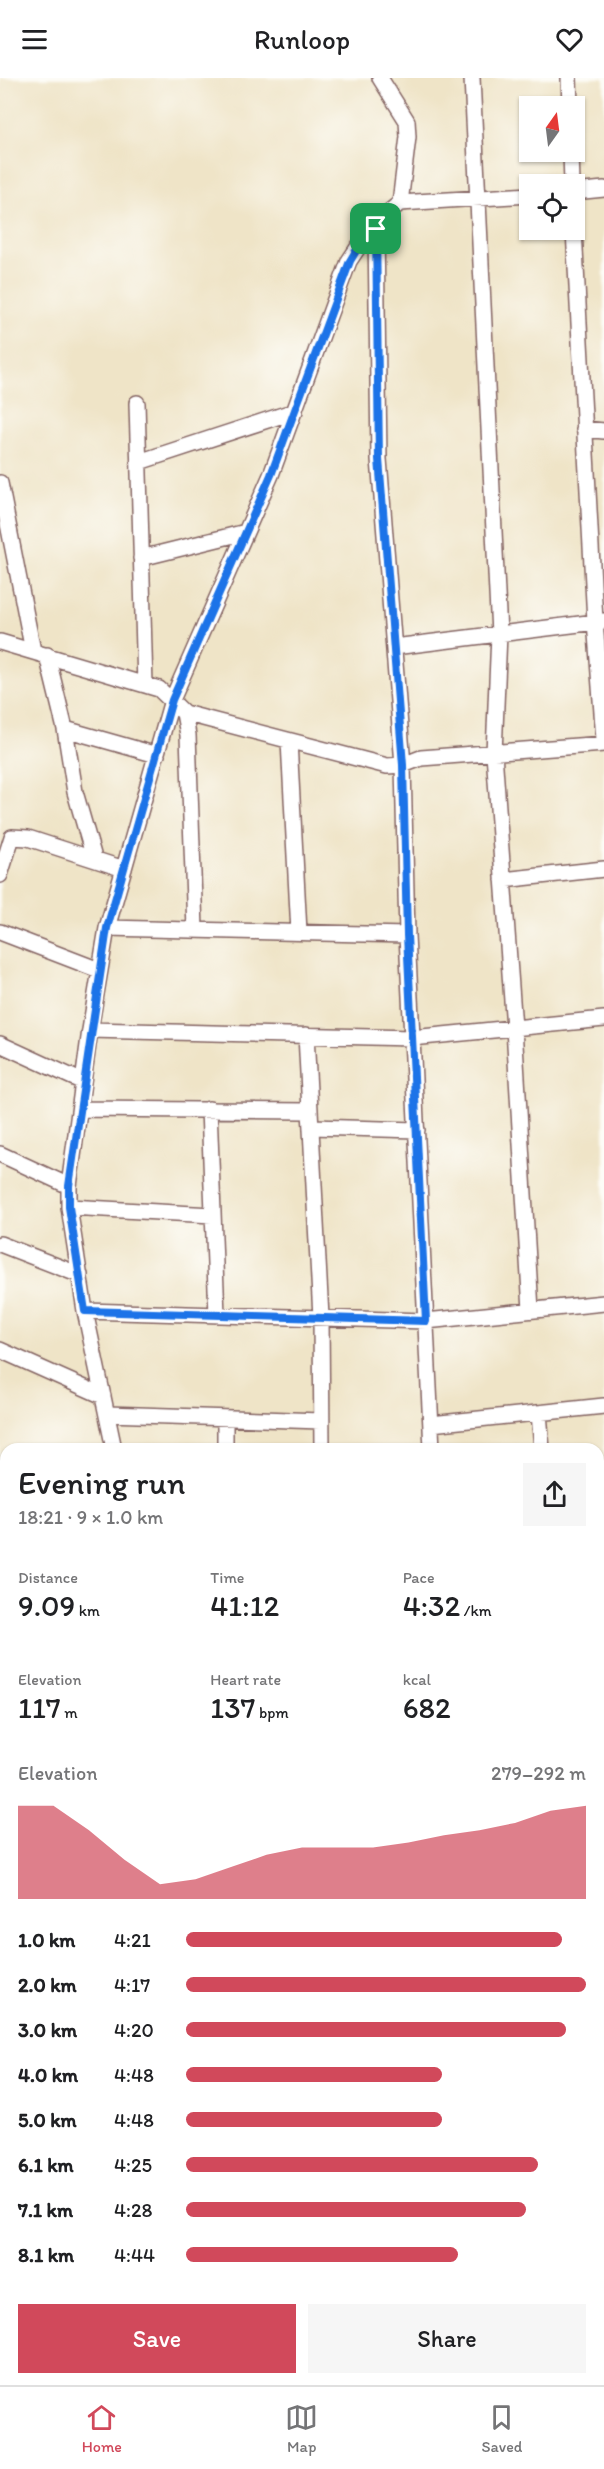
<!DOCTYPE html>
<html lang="en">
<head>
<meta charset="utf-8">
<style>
  :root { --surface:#fff; --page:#f6f6f6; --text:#202124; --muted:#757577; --line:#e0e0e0; --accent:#d1495b }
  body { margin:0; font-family:Itim,sans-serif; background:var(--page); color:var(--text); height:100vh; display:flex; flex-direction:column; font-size:22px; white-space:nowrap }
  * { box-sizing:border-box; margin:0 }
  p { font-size:20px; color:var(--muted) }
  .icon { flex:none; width:33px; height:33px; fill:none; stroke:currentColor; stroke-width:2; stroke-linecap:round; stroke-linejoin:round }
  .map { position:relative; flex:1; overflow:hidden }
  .sheet { position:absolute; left:0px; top:1365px; width:604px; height:942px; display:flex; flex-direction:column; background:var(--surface); border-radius:18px 18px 0 0; box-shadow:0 2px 4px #0004 }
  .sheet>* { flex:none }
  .needle { width:39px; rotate:14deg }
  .buttons { position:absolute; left:519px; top:18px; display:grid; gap:12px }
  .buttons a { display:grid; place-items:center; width:66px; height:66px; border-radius:0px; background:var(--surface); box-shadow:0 2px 4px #0004; font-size:30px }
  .pin { position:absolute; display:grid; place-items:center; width:51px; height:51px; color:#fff; margin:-26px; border-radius:12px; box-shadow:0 3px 9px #0006 }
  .round { display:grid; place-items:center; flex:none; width:63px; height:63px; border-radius:0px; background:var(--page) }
  .head { display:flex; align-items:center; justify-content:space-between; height:102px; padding:0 18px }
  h1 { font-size:33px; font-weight:600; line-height:45px }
  .stats { display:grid; grid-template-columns:repeat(3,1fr); gap:9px; height:102px; padding:6px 18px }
  .stats div { display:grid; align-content:center }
  .stats b { font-size:30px; font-weight:600 }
  .stats small { font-size:16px; font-weight:400 }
  .stats p { font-size:16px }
  .chart { height:168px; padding:12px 18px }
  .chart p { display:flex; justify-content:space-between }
  .chart svg { width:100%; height:108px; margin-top:6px; fill:var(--accent); opacity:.7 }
  .button { display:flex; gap:12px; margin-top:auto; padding:12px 18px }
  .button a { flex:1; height:69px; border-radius:0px; background:var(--accent); color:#fff; font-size:24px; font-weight:600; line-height:69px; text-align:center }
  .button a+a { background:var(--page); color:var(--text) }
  ul { padding:0 18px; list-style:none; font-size:20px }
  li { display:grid; grid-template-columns:96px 72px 1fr; align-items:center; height:45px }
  li i { height:15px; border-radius:8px; background:var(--accent) }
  header { display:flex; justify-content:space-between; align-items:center; height:78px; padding:0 18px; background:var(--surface); font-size:27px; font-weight:600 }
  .menu { display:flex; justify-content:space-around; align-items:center; height:84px; border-top:2px solid var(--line); background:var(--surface); font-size:16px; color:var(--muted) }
  .menu a { display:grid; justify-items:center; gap:3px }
  .menu .on { color:var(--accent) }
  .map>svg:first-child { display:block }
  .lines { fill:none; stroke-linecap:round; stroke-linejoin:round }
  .minor-casing { stroke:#846462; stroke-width:18 }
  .minor { stroke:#fff; stroke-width:15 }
  .route-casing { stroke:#fff; stroke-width:12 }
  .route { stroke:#1a73e8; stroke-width:8 }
</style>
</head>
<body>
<header><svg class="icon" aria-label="menu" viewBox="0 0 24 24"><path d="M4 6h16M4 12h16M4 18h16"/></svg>Runloop<svg class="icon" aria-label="heart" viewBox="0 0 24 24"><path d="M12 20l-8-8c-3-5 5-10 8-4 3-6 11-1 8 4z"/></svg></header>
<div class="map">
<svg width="604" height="2307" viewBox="0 0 604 2307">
  <rect width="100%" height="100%" fill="#fdfcf7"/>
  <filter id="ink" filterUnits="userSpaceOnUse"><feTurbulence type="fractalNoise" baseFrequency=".0167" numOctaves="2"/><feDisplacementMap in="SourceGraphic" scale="12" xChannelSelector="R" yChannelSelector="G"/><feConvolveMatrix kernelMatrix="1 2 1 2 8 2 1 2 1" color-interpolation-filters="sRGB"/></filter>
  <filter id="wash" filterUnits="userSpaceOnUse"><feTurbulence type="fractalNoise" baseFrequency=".008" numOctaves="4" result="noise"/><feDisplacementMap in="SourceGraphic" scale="24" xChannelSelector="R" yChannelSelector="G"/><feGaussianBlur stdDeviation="1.35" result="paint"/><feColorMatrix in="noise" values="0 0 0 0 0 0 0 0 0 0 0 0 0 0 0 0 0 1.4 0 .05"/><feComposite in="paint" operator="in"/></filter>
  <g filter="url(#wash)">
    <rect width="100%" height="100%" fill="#efe4c7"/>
  </g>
  <g filter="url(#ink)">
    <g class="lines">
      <defs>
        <path id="minor" d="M380,0l27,43 1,16 -8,66
          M472,0l27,556 -5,119 20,275 17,282
          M569,0l1,28
          M571,74l1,32
          M574,114l30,-3
          M574,152l21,391 9,118
          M137,325l8,282
          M584,351l20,2
          M139,384l156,-51
          M0,405l33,168
          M141,480l105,-26
          M0,564l159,47 25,24 4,22 7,194
          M394,569l210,-26
          M47,577l18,74 10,63 19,66
          M184,635l203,53 16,-1 18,-7 183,-14
          M65,651l92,26
          M289,663l10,191
          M0,797l12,-38 16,1 96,31
          M503,802l101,-11
          M107,850l300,7
          M0,854l99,38
          M90,952l322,8 192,-19
          M306,957l15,282 1,132
          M0,966l83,38
          M80,1031l229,2
          M209,1031l8,206
          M312,1049l105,3
          M0,1076l69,32
          M69,1129l143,8
          M0,1166l80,31
          M85,1233l341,10 178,-18
          M0,1272l103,46
          M539,1335l3,36
          M107,1336l214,7
          M225,1340v31
          M431,1346l173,-18
          M114,1371l-29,-138 -16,-104v-21l21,-156 17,-102 65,-228 99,-225 78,-214 10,-15 17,-17
          M432,1371l-25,-514 -4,-170 -24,-306 -3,-230 4,-10 20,-16 130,-8
          M0,1454l6,2
          M598,1561l6,-1
          M0,1567l6,2
          M598,1672l6,-1
          M0,1680l6,-1
          M598,1779h6
          M0,1829h6
          M598,1955l6,-1
          M0,1998l6,1
          M598,2054l6,-1
          M0,2096l6,1
          M598,2116l6,1
          M598,2178l6,1
          M0,2196l6,1
          M0,2269l6,1
          M598,2279l6,1"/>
      </defs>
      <use href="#minor" class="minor-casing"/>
      <use href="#minor" class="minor"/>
    </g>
  </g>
  <g class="lines" filter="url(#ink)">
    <defs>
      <path id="route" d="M376,151l3,230 24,306 4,170 19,386 -341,-10 -16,-104v-21l38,-258 65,-228 99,-225 79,-214 9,-15z"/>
    </defs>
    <use href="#route" class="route-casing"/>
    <use href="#route" class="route"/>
  </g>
</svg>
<div class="buttons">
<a><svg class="needle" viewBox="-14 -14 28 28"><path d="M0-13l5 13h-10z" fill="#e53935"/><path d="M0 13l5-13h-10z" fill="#757577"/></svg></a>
<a><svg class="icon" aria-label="locate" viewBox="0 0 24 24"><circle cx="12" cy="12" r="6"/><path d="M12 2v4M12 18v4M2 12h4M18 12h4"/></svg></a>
</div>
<div class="pin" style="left:376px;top:151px;background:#1e9e55"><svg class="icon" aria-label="arrive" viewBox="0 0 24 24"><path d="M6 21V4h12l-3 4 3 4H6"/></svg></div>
<section class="sheet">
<div class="head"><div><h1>Evening run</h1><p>18:21 · 9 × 1.0 km</p></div><a class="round"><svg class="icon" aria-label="share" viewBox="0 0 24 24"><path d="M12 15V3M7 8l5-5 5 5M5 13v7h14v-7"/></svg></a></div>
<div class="stats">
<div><p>Distance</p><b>9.09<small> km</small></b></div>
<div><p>Time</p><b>41:12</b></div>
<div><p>Pace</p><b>4:32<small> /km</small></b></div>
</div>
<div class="stats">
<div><p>Elevation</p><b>117<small> m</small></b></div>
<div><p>Heart rate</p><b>137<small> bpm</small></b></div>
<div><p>kcal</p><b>682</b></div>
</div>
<div class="chart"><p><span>Elevation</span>279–292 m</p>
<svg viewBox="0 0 160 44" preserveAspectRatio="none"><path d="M0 44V6L10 6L20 16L30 28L40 38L50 36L60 31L70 26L80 23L90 23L100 23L110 21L120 18L130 16L140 13L150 8L160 6V44z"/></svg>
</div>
<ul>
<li><b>1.0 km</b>4:21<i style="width:94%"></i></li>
<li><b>2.0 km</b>4:17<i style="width:100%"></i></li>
<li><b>3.0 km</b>4:20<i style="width:95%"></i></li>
<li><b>4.0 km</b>4:48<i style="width:64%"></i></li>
<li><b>5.0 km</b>4:48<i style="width:64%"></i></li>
<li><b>6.1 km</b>4:25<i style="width:88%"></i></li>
<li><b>7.1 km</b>4:28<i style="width:85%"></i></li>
<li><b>8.1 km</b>4:44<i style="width:68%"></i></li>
</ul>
<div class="button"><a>Save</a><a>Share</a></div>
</section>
</div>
<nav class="menu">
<a class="on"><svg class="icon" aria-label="home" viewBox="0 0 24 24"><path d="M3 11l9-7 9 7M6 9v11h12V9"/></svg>Home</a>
<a><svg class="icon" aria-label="map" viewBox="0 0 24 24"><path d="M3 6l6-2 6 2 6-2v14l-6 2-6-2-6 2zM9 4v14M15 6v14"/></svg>Map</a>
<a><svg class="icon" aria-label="saved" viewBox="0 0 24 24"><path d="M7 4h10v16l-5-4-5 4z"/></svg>Saved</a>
</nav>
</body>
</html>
